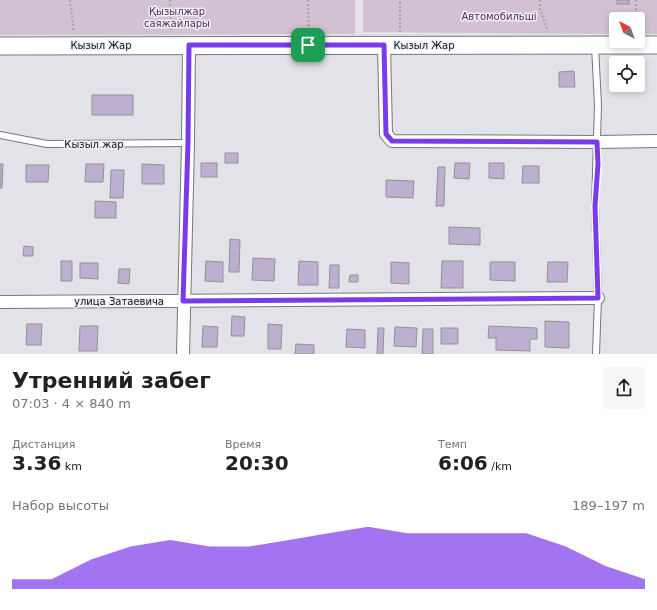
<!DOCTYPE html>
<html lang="ru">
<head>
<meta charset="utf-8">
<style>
  :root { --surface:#fff; --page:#f6f6f6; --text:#222; --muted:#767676; --accent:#7c3aed }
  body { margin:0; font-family:"DejaVu Sans",sans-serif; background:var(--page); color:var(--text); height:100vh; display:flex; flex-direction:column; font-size:15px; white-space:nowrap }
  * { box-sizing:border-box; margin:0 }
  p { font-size:13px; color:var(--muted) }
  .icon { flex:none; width:22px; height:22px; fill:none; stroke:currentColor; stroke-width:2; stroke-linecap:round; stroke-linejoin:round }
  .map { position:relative; height:354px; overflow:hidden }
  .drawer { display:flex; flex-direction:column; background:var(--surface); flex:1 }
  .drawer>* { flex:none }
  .needle { width:26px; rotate:319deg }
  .controls { position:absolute; left:609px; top:12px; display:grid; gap:8px }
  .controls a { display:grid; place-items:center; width:36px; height:36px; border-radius:4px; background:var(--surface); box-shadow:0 2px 6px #0003; font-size:20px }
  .pin { position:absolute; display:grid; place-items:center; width:34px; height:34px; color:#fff; margin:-17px; border-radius:8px; box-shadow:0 2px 6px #0006 }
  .round { display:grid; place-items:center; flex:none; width:42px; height:42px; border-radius:4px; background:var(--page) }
  .summary { display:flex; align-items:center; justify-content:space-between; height:68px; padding:0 12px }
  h1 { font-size:22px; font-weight:700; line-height:30px }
  .metrics { display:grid; grid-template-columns:repeat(3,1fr); gap:6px; height:68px; padding:4px 12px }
  .metrics div { display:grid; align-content:center }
  .metrics b { font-size:20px; font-weight:700 }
  .metrics small { font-size:11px; font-weight:400 }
  .metrics p { font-size:11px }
  .chart { height:112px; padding:8px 12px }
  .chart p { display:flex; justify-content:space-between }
  .chart svg { width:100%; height:72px; margin-top:4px; fill:var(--accent); opacity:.7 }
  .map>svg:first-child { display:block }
  .green { fill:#d2c1d3 }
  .building { fill:#bcafcf; stroke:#949197 }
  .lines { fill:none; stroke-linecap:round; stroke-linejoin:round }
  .service-casing { stroke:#77777c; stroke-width:8 }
  .minor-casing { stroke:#77777c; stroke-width:14 }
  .secondary-casing { stroke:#77777c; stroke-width:19 }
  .path { stroke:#a3a3a8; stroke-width:2; stroke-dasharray:2 2; stroke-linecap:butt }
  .service { stroke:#fff; stroke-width:6 }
  .minor { stroke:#fff; stroke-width:12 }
  .secondary { stroke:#fff; stroke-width:17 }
  .route-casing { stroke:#fff; stroke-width:8 }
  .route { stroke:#7c3aed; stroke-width:5 }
  .labels { text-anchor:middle; stroke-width:3; stroke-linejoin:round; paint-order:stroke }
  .park-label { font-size:10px; fill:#522f56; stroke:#efeff5 }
  .street-label { font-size:10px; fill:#131315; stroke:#efeff5 }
</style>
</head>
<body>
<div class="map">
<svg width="657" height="354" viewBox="0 0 657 354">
  <rect width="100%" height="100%" fill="#e2e2e8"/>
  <path class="green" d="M0,0h355v34l-355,1z
    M363,0h294v34h-19v-15h-22v15l-253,-2z"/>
  <path class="building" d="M617,0h12v4h-12z
    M574,71l1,16h-16v-15z
    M92,95h41v20h-41z
    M225,153h13v10h-13z
    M201,163h16v14h-16z
    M455,163h15l-1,16 -15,-1z
    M489,163h15v16l-15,-1z
    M0,164h3l-1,24h-2z
    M86,164h18l-1,18h-18z
    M142,164l22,1v19h-22z
    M26,165h23l-1,17h-22z
    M523,166h16v17h-17z
    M438,167h7l-1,39h-8z
    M111,170h13l-1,28h-13z
    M386,180l28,1 -1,17 -27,-1z
    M95,201l21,1v16h-21z
    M449,227l31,1v17l-31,-1z
    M230,239l10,1 -1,32h-10z
    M24,246l9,1v9h-10z
    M253,258l22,1 -1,22 -22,-1z
    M61,261h11v20h-11z
    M206,261l17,1v20l-18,-1z
    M299,261l19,1v23h-20z
    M442,261h21v27h-22z
    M391,262l18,1v21l-18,-1z
    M490,262h25v19l-25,-1z
    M548,262h20l-1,20h-20z
    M80,263h18v16l-18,-1z
    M330,265h9v23h-10z
    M119,269h11l-1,15 -11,-1z
    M350,275h8v7h-9z
    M232,316l13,1 -1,19h-13z
    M545,321l24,1v26l-24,-1z
    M27,324h15l-1,21h-15z
    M268,324l14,1 -1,24h-13z
    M80,326h18l-1,25h-18z
    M203,326l15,1 -1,20h-15z
    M489,326l48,2v11h-7v12l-34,-1v-12h-8z
    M395,327l22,1 -1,19 -22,-1z
    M378,328h6l-1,26h-6z
    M441,328h17v16h-17z
    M347,329l18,1v18l-19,-1z
    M423,329h10v25h-11z
    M296,344l18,1v9h-19z"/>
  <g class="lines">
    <defs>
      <path id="service" d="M595,46l3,59 -3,101 3,92 -2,56
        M0,135l47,9 141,-1"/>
      <path id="minor" d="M384,45l2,89 6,7 205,1 60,-1
        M0,302l598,-4
        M183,354l5,-211 1,-98"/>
      <path id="secondary" d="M0,46l657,-1"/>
    </defs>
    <use href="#service" class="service-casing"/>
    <use href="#minor" class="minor-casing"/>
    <use href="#secondary" class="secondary-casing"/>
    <path class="path" d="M70,0l4,32
      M170,0l1,32
      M308,0l1,32
      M540,0v9l8,22
      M636,0v10l7,22
      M400,32v-32"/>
    <use href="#service" class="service"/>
    <use href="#minor" class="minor"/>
    <use href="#secondary" class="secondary"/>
  </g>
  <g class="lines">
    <defs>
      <path id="route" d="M189,45h195l2,89 6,7 205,1 1,22 -3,42 3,92 -415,3 5,-158z"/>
    </defs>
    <use href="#route" class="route-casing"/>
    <use href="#route" class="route"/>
  </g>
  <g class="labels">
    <g class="park-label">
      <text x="177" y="15">Қызылжар<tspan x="177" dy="12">саяжайлары</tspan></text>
      <text x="499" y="20">Автомобильші</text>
    </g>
    <g class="street-label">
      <text x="101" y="49">Кызыл Жар</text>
      <text x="424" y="49">Кызыл Жар</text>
      <text x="94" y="148">Кызыл жар</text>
      <text x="119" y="305">улица Затаевича</text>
    </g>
  </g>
</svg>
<div class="controls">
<a><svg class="needle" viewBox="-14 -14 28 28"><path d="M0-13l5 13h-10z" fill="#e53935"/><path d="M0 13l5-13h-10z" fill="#767676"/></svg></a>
<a><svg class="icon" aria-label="locate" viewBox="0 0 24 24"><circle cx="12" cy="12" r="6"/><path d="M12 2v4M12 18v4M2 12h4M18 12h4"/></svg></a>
</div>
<div class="pin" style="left:308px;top:45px;background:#1e9e55"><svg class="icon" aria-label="arrive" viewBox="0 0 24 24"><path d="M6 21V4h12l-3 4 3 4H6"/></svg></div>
</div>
<section class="drawer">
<div class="summary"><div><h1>Утренний забег</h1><p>07:03 · 4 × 840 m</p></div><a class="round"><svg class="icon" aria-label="share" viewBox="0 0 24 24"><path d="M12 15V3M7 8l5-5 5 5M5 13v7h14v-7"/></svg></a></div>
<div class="metrics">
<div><p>Дистанция</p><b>3.36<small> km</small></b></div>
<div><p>Время</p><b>20:30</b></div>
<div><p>Темп</p><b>6:06<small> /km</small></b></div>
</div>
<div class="chart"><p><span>Набор высоты</span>189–197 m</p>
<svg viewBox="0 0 160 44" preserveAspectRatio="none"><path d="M0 44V38L10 38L20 26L30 18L40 14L50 18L60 18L70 14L80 10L90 6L100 10L110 10L120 10L130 10L140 18L150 30L160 38V44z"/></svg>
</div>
</section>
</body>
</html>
